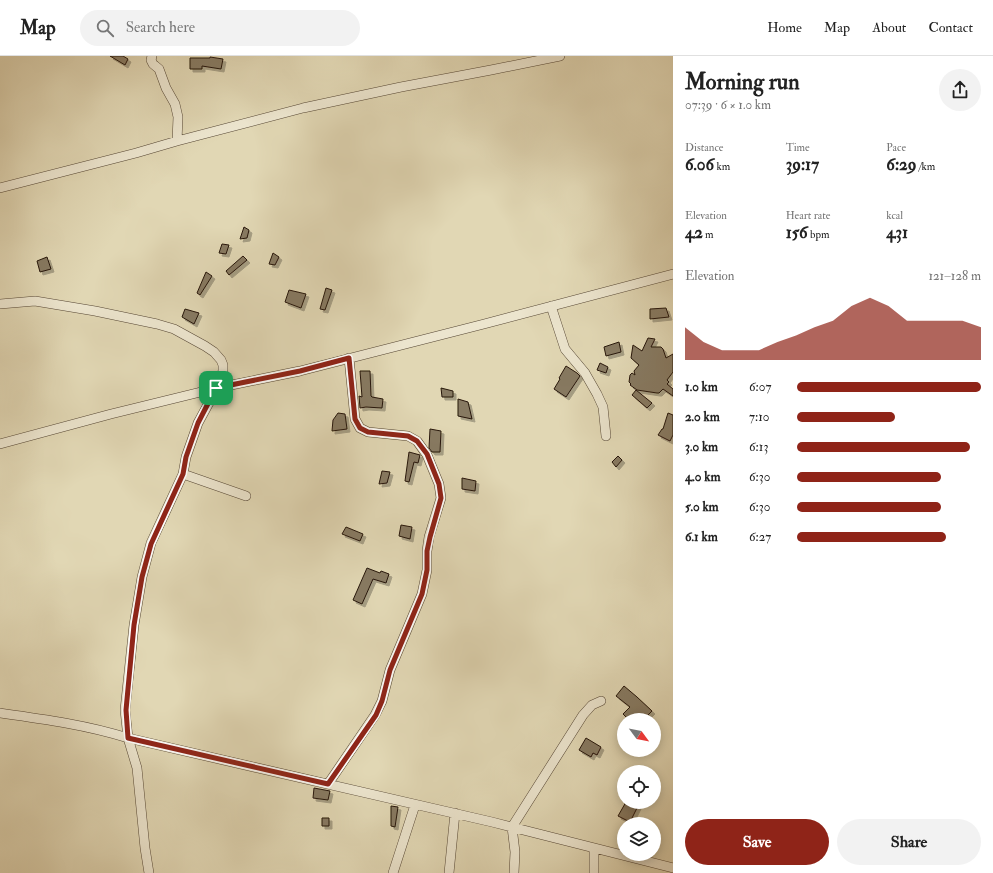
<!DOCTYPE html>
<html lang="en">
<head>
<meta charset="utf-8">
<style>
  :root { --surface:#fff; --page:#f2f2f2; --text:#222; --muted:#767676; --line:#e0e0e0; --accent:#8f2418 }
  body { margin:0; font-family:"IM FELL Double Pica",serif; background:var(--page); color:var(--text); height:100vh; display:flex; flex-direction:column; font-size:15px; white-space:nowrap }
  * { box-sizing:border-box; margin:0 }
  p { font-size:13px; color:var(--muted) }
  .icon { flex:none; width:22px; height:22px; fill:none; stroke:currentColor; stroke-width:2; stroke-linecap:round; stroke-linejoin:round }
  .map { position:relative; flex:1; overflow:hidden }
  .details { display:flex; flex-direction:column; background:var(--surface); width:320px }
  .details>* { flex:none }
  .needle { width:26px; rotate:122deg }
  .fabs { position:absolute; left:617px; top:657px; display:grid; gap:8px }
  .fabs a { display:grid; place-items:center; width:44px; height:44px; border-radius:50%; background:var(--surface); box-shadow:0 2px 10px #0003; font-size:20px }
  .pin { position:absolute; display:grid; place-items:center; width:34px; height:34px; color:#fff; margin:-17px; border-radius:8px; box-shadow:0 2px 6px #0006 }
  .round { display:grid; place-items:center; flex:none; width:42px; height:42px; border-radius:21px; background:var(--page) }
  .headline { display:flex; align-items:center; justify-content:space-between; height:68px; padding:0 12px }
  h1 { font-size:22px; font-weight:800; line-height:30px }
  .figures { display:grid; grid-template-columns:repeat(3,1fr); gap:6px; height:68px; padding:4px 12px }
  .figures div { display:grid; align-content:center }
  .figures b { font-size:17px; font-weight:800 }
  .figures small { font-size:11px; font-weight:400 }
  .figures p { font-size:11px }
  .chart { height:112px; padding:8px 12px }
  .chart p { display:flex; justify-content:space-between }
  .chart svg { width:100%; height:72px; margin-top:4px; fill:var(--accent); opacity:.7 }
  .cta { display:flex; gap:8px; margin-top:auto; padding:8px 12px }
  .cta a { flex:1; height:46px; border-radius:24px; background:var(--accent); color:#fff; font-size:16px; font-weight:800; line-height:46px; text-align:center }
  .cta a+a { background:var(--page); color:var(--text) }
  ul { padding:0 12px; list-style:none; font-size:13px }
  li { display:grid; grid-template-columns:64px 48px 1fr; align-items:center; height:30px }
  li i { height:10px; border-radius:5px; background:var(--accent) }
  header { display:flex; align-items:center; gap:24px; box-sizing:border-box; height:56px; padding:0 20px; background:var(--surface); border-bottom:1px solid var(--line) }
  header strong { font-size:19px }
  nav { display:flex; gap:22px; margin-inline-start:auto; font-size:14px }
  .search { width:280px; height:36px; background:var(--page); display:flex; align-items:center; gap:10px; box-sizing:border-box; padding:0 14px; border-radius:22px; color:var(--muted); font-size:15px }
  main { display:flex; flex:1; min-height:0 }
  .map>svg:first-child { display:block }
  .building { fill:#877a62; stroke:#26160a; filter:url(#shadow) }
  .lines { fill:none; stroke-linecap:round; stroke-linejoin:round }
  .minor-casing { stroke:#554634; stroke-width:10 }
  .minor { stroke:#ece5ce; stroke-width:9 }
  .route-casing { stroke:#fff; stroke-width:8 }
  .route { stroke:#8f2418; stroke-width:5 }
</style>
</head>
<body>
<header>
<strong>Map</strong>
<div class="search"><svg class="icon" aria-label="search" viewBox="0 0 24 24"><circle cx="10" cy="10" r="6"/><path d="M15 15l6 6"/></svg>Search here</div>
<nav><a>Home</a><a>Map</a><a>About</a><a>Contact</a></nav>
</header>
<main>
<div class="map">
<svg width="673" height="817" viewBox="0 0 673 817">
  <defs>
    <filter id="shadow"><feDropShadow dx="3" dy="3" stdDeviation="0" flood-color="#0004"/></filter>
  </defs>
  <rect width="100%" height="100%" fill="#e1d7b4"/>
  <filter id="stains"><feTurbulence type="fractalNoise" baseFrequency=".005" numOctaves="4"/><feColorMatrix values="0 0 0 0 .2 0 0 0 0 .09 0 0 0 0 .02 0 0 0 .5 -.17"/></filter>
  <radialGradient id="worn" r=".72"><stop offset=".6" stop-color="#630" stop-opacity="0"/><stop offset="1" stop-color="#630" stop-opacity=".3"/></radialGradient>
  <path class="building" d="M110,0h13l5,3 -3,6z
    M210,1l13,2 -2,10 -19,-3v3h-12v-11h20z
    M244,171l5,3 -2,8 -7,1z
    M222,188l7,1 -3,9 -7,-1z
    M273,197l6,4 -4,8 -6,-1z
    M243,200l4,4 -18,15 -3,-4z
    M47,201l4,12 -11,3 -3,-11z
    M206,216l6,4 -12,19 -3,-2z
    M326,232l6,2 -7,20 -5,-1z
    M289,234l17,4 -5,14 -16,-6z
    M666,252l3,9 -19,2v-10z
    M185,253l14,4 -5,11 -12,-7z
    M648,282l7,1 -4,8h10l2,2 3,9 7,-4v18l-6,8 2,2 -2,2 6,5v7l-10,-7 -4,4h-2l-20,-3 -7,-5 1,-1 -2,-2 1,-7 2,-2 3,2 -1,-4 5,-6 -8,-7 2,-13 9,6z
    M619,286l2,10 -15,4 -2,-9z
    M600,307l8,4 -2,6 -9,-3z
    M566,310l11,7 3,3 -14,21 -12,-8 6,-10 -1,-1z
    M360,315h10l1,25 1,1 11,2 -1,9 -16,-1 -6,1 -1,-12 3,1z
    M441,332l12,3v6h-11z
    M636,334l16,13 -5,5 -15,-13z
    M458,343l10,3 4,17 -14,-3z
    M338,357l7,1 2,15 -15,2 1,-11z
    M668,357l5,2v20l-3,6 -12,-6 4,-6h1z
    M430,373l11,2 -1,21h-8l-3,-4z
    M409,396l11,3 -2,8 -4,-1 -5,20 -4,-1z
    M618,400l4,4 -6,7 -4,-5z
    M382,415l8,1 -3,11 -8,1z
    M462,422l14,3 -1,10 -13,-2z
    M401,469l11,2 -2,12 -11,-3z
    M346,471l17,7 -3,7 -18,-7z
    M367,512l13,5 1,-2 8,3 -3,9 -13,-4 -11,25 -9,-4z
    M624,630l13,11 15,14 -9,9h-14l-6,-6 7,-7 -14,-11z
    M586,682l15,9 -4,8 -4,-2 -2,4 -12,-7z
    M314,732l16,3 -2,9 -15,-2z
    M626,746h4l8,4 -8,16 -12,-6z
    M391,750l7,1 -3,20 -4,-1z
    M322,762h7v8h-7z"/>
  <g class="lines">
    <defs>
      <path id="minor" d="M152,0l-1,4 2,4 6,5 7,19 9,16 3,13 -1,24
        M0,132l136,-35 41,-12 126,-33 98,-21 90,-17 69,-14
        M0,248l35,-3 60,10 62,13 17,5 31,17 9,6 7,8 2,5v6l-6,17 -19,35 -12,34 -3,17 63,22
        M551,250l14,43 20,24 12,21 6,13 3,29
        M0,388l111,-30 106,-26 83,-17 184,-47 189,-50
        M0,657c43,6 87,12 128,25l364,84 181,46
        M328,728l47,-69 7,-14 8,-31 32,-76 5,-24v-19l2,-14 12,-39 -2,-14 -12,-29 -10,-14 -9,-5 -40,-4 -8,-4 -5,-9 -6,-61
        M149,817l-4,-25 -8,-80 -9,-30 -3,-28 9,-85 8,-48 9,-34 32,-69
        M393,817l22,-68
        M449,817l6,-60
        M514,817l1,-21 -3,-25 71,-112 9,-10 9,-4
        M594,817v-25"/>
    </defs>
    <use href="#minor" class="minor-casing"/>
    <use href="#minor" class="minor"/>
  </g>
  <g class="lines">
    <defs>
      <path id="route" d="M349,302l6,61 5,9 8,4 40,4 9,5 10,13 12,30 2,14 -11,39 -3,14v19l-5,24 -32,76 -8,31 -6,14 -48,69 -200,-46 -2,-28 8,-85 8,-48 9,-33 32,-70 3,-17 12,-34 18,-35 84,-17z"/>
    </defs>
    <use href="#route" class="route-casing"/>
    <use href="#route" class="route"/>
  </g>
  <rect width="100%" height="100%" filter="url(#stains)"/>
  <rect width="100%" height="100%" fill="url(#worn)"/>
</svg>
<div class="fabs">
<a><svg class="needle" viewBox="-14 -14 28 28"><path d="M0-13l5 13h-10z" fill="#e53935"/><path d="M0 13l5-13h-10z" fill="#767676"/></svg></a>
<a><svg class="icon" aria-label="locate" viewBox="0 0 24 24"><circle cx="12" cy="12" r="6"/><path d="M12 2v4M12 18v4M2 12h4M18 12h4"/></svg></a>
<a><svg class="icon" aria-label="layers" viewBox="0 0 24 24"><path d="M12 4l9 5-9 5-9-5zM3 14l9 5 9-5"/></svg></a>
</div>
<div class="pin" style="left:216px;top:332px;background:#1e9e55"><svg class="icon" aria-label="arrive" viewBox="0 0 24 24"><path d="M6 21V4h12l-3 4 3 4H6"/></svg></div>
</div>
<section class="details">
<div class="headline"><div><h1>Morning run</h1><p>07:39 · 6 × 1.0 km</p></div><a class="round"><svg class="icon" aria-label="share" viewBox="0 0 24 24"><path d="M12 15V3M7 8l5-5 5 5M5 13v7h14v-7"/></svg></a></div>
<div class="figures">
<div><p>Distance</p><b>6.06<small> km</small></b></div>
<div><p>Time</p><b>39:17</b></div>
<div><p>Pace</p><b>6:29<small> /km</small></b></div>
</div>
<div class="figures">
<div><p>Elevation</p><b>42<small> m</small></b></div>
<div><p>Heart rate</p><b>156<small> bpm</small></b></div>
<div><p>kcal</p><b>431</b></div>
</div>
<div class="chart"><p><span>Elevation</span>121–128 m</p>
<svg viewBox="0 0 160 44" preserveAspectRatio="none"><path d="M0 44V24L10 33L20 38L30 38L40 38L50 33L60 29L70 24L80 20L90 11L100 6L110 11L120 20L130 20L140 20L150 20L160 24V44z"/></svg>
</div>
<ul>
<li><b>1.0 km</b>6:07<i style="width:100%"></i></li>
<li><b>2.0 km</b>7:10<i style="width:53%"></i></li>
<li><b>3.0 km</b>6:13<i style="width:94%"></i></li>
<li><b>4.0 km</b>6:30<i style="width:78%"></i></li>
<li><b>5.0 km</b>6:30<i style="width:78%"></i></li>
<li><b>6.1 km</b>6:27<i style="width:81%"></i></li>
</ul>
<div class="cta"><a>Save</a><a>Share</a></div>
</section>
</main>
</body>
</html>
